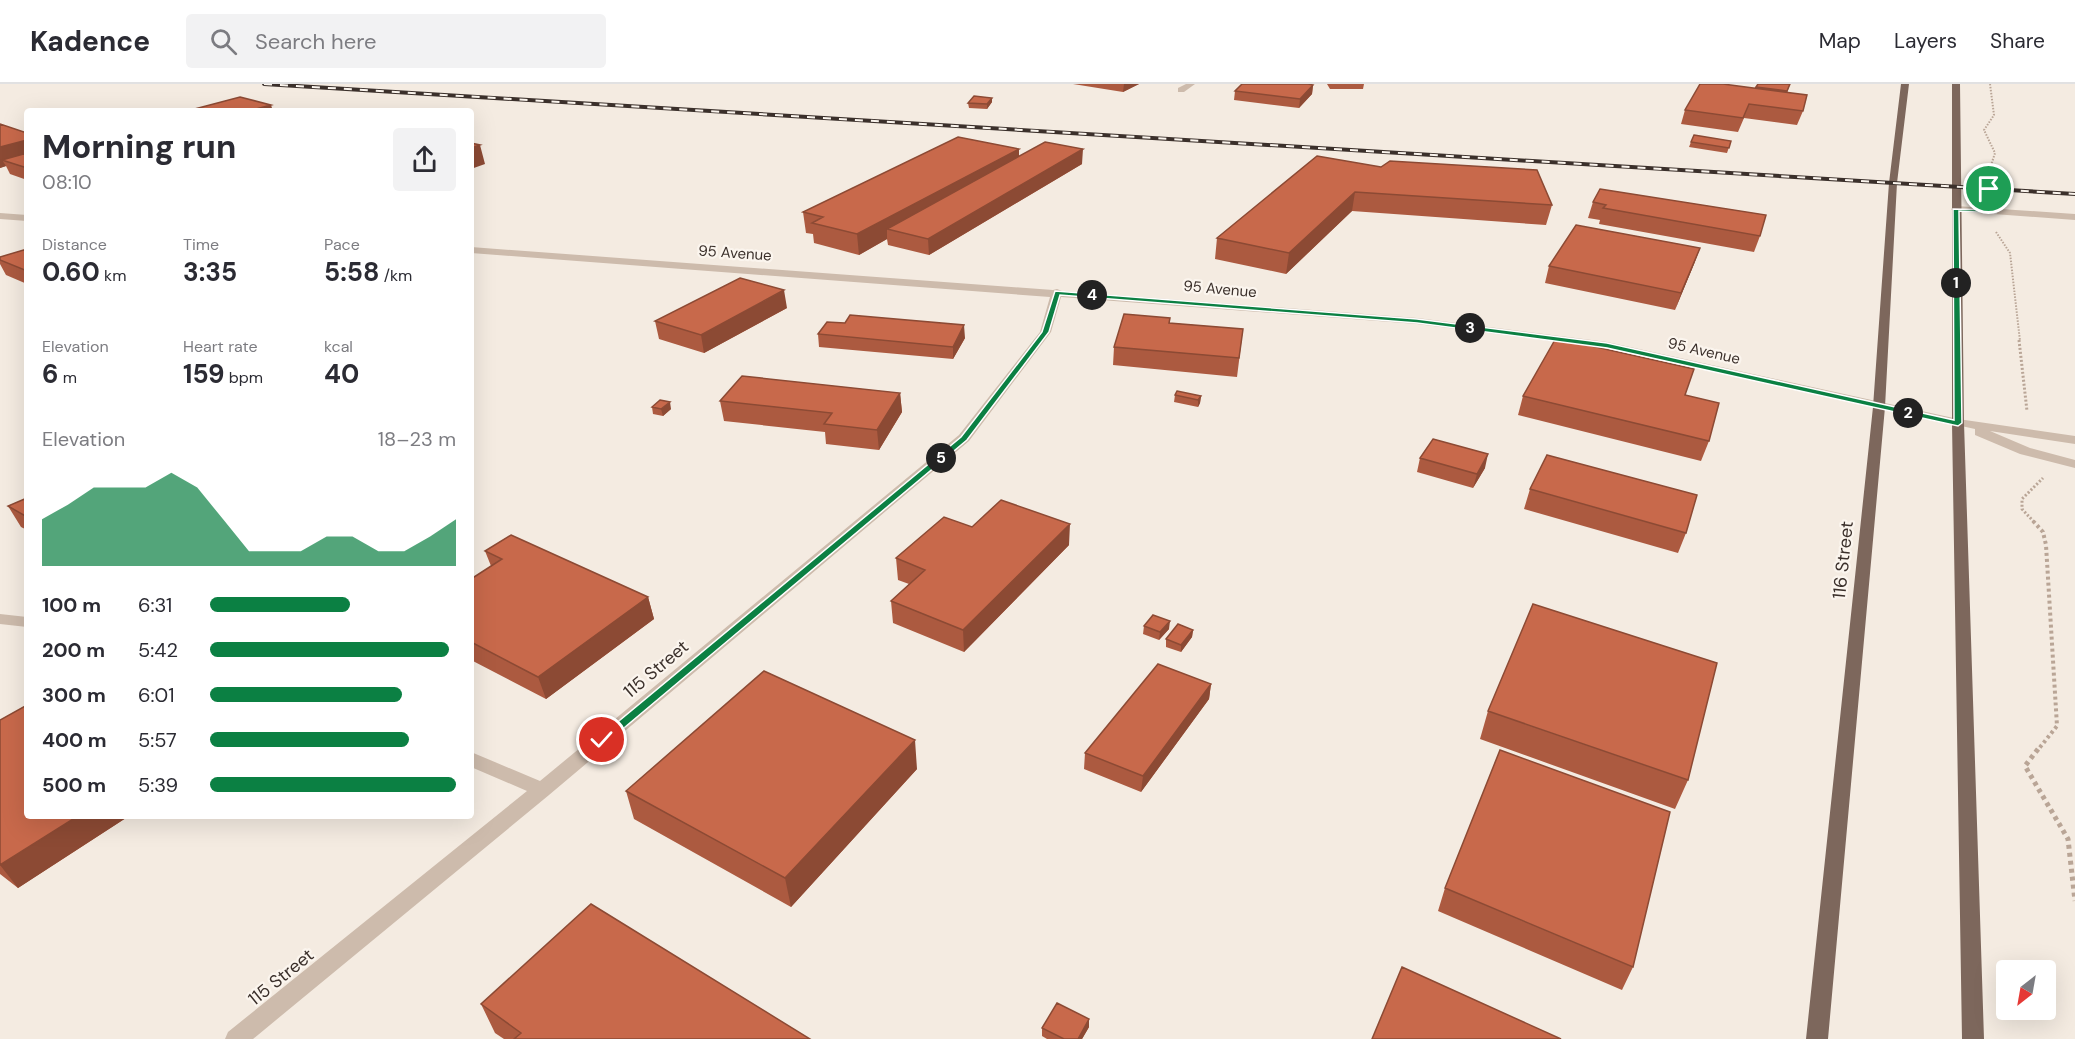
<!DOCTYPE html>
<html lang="en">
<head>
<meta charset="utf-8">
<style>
  :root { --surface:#fff; --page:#f2f2f3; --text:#2b2b33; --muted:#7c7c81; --line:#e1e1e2; --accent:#0b8043 }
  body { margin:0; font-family:"DM Sans",sans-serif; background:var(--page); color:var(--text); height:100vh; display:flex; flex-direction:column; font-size:22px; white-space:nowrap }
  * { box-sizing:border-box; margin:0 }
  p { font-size:20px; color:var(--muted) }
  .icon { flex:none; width:33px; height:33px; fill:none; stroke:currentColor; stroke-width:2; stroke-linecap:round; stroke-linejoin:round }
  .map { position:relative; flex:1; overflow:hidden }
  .details { position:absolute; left:24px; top:24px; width:450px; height:711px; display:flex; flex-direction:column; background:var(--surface); border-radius:6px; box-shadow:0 6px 24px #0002 }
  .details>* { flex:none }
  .needle { width:39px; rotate:211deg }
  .buttons { position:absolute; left:1996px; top:876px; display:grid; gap:12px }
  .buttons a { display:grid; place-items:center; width:60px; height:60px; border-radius:6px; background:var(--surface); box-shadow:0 6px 24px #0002; font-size:30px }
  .pin { position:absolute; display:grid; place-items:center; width:51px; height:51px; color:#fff; margin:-26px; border:3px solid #fff; border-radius:50%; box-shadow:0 2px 6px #0007 }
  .km { position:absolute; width:30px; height:30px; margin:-15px; border-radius:50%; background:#222; color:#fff; font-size:16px; line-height:30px; text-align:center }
  .round { display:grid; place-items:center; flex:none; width:63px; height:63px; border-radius:6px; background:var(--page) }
  .headline { display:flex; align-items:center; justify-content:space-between; height:102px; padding:0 18px }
  h1 { font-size:33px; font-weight:700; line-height:45px }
  .metrics { display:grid; grid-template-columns:repeat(3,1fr); gap:9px; height:102px; padding:6px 18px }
  .metrics div { display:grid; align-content:center }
  .metrics b { font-size:26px; font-weight:700 }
  .metrics small { font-size:16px; font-weight:400 }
  .metrics p { font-size:16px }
  .chart { height:168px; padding:12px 18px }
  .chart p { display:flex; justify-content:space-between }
  .chart svg { width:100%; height:108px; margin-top:6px; fill:var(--accent); opacity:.7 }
  ul { padding:0 18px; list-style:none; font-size:20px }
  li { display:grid; grid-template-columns:96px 72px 1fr; align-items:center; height:45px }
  li i { height:15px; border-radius:8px; background:var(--accent) }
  header { display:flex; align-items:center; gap:36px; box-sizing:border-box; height:84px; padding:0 30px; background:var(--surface); border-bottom:2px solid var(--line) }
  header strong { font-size:28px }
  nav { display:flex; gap:33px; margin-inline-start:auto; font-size:21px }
  .search { width:420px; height:54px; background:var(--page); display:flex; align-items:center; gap:15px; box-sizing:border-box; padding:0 21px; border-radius:6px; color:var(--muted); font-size:22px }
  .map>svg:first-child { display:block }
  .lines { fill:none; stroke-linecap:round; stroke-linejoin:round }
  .path-far3 { stroke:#b9a596; stroke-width:2; stroke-dasharray:1.5 1.5; stroke-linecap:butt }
  .path-far2 { stroke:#b9a596; stroke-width:3; stroke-dasharray:2 2; stroke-linecap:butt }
  .path-far1 { stroke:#b9a596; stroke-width:4; stroke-dasharray:3 3; stroke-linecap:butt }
  .path { stroke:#b9a596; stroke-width:5; stroke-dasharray:4 4; stroke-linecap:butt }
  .minor { fill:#cdbbac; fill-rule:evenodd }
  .major { fill:#7d675c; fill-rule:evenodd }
  .rail-casing { stroke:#3b302b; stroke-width:4 }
  .rail { stroke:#fbf5ee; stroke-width:2; stroke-dasharray:8; stroke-linecap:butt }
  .wall { fill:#ac5a40 }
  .shaded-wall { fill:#8c4a34 }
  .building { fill:#c8694b; stroke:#8c4a34; stroke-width:1.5 }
  .route { fill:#0b8043; stroke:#fff; stroke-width:1.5 }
  .labels { text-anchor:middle; stroke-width:4.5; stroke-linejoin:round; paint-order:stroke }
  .far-street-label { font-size:15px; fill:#3b302b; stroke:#fbf5ee }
  .street-label { font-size:18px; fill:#3b302b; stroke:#fbf5ee }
</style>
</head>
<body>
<header>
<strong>Kadence</strong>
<div class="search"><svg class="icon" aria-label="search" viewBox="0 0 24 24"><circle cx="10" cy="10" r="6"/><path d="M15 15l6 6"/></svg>Search here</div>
<nav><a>Map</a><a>Layers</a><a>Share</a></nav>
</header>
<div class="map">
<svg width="2075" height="955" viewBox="0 0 2075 955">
  <rect width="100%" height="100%" fill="#f4ebe1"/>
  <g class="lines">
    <path class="path-far3" d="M1990,0l4,31 -10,15 11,23 -8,25 4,13
      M1996,148l14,21 10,88"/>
    <path class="path-far2" d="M2019,256l8,71
      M2034,438l-12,-13v-10l21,-21"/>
    <path class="path-far1" d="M2033,437l10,11 3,13 11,181 -20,25"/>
    <path class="path" d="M2038,665l-13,17 43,73 7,62"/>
    <path class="minor" d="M1186,0h9l-11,8h-6v-4z
      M1956,122l119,8v6l-122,-9 -2,-2z
      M0,129l27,2v6l-27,-2z
      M471,163l582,43 4,-1 5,2 355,27 190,24 351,77 117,17v8l-85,-13 40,17 45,12v8l-55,-14 -45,-19v-6l-368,-81 -190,-24 -356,-27 -10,35 -82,109 -420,354 -296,244h-28l3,-7 299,-241 -56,-24v-15l69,29 419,-346 81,-103 10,-35 -579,-44z
      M0,530l27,3v10l-27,-3z"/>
    <path class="major" d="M1901,0h8l-12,99 -12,224 -57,632h-22l67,-632 16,-224z
      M1952,0h8l4,339 20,616h-22l-10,-616z"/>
    <defs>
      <path id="rail" d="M264,0l1811,110"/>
    </defs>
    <use href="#rail" class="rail-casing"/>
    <use href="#rail" class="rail"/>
  </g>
  <path class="wall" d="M1073,0h66l-16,8z
    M1327,0h37l-1,5h-33z
    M1758,0h32l-3,9 16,18 -6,14 -53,-7 -6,14 -57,-8 4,-14 70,-22z
    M1313,1l-1,9 -13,14 -65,-8 1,-9z
    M992,14v4l-5,7 -18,-1 -1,-5z
    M0,40l27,9v47l-17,-6 -4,-8 -6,2z
    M1731,57l-4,12 -38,-6 2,-5z
    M1019,65v8l63,7 -153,91 -41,-10 -1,-6 -28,16 -45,-12 -1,-9 -7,-1 -3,-21z
    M1317,72l235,49 -6,20 -194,-14 -66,63 -71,-15 2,-21z
    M1593,118l167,34 -6,16 -155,-28 1,-4 -12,-2z
    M1700,164l-6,16 -19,46 -130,-27 4,-17z
    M27,165v35l-21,-9 -6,-11v-7z
    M787,224l-83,45 -45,-14 -4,-18z
    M1170,234v5l73,6 -6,48 -124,-12 1,-18z
    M818,250l147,4 -12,21 -134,-12z
    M900,309l2,19 -23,38 -53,-6 -1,-12 -101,-11 -4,-20z
    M1175,311l26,1 -1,7 -2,4 -24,-5z
    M1685,311l24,46 -8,20 -183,-46 5,-19z
    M652,323l19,2 -8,7 -10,-2z
    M1420,374l65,10 -12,20 -56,-16z
    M1530,405l156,44 -8,20 -154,-44z
    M27,414v32l-6,-3 -13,-21z
    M972,443l97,18 -105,107 -71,-29 -2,-22 18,-17 -11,-4 -2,-22z
    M485,467l163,46 6,22 -108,80 -75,-39v-81l20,-13z
    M1144,542l25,3 -10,11 -16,-6z
    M1193,546l-1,7 -11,15 -15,-5v-8z
    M1211,600l-2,15 -68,93 -57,-23 1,-16z
    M1488,627l200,69 -13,29 -195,-70z
    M0,636l27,96h102l-111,72 -18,-14z
    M917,685l-126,138 -157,-88 -8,-28z
    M1445,804l188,79 -11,23 -184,-79z
    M481,920l329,35h-306l-9,-6z
    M1089,935v8l-7,12h-35l-5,-3v-8z"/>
  <path class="shaded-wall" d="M1124,0h15l-16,8z
    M1313,1l-1,9 -13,14 1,-9z
    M992,14v4l-5,7v-5z
    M271,21l2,6h-24z
    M27,56v21l-25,-1 4,6 -6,2v-21z
    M480,61l5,19 -14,5v-21z
    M1019,65v18l-132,62v10l-28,16 -2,-21z
    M1083,65l-1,15 -153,91 -1,-16z
    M1355,108l-3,19 -66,63 3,-21z
    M1700,164l-6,16 -19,46 6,-17z
    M784,206l3,18 -83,45 -3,-18z
    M964,241l1,13 -12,21v-12z
    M900,309l2,19 -23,38 -2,-20z
    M1201,312l-1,7 -2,4v-7z
    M670,318l1,7 -8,7 -2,-7z
    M1488,370l-3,14 -12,20 4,-14z
    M1070,440l-1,21 -105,107 -1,-22z
    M648,513l6,22 -108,80 -8,-22z
    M1170,537l-1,8 -10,11 1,-8z
    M1193,546l-1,7 -11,15v-7z
    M1211,600l-2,15 -68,93 2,-16z
    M915,656l2,29 -126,138 -6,-29z
    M78,732h51l-111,72 -18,-23z
    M1089,935v8l-7,12h-4z"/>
  <path class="building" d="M1242,0h66l5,1 -13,14 -65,-8z
    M1700,0h23l84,11 -4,16 -54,-7 -6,14 -58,-8z
    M1758,0h32l-3,7 -31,-4z
    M974,12l18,2 -5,6 -19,-1z
    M240,13l31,8 -22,6h-62z
    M335,25l8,2h-14z
    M0,40l27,9v7l-27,7z
    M1694,51l37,6 -2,7 -38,-6z
    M958,53l61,12 -162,85 -45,-11 11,-6 -20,-5z
    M1045,58l38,7 -155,90 -41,-10z
    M471,59l9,2 -9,3z
    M27,69v15l-25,-8z
    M1317,72l64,11 9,-6 147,9 15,35 -197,-13 -66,61 -72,-15z
    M1600,105l166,26 -6,21 -157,-28 3,-3 -13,-3z
    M1576,141l124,23 -19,45 -132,-27z
    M27,165v22l-27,-11v-3z
    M740,194l44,12 -83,45 -46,-14z
    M1124,230l46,4 -1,5 74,6 -4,29 -125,-11z
    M850,231l114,10 -11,22 -135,-13 9,-12 18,1z
    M1556,254l138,31 -9,26 34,8 -10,38 -186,-45z
    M742,292l158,17 -23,37 -53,-6 8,-11 -112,-12z
    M1177,307l24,5 -3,4 -23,-5z
    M660,316l10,2 -9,7 -9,-2z
    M1433,355l55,15 -11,20 -57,-16z
    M1547,371l150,40 -11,38 -156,-44z
    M27,414v19l-19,-11z
    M1001,416l69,24 -107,106 -72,-29 34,-31 -29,-12 48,-41 28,10z
    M511,451l137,62 -110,80 -67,-35v-63l31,-20 -17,-8z
    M1533,520l184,59 -29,117 -200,-69z
    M1153,531l17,6 -10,11 -16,-6z
    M1178,540l15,6 -12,15 -15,-6z
    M1158,580l53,20 -68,92 -58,-23z
    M764,587l151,69 -130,138 -159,-87z
    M27,621v111h51l-78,49v-145z
    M1500,666l170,62 -37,155 -188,-79z
    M591,820l219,135h-296l7,-6 -40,-29z
    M1402,883l159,72h-189z
    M1057,919l32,16 -11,20h-14l-22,-11z"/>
  <path class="route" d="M1989,103l12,17 -5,9 -37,-2 3,212 -4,3 -351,-78 -190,-25 -357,-28 -11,37 -82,108 -361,303 -4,1 -6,-4 365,-303 81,-105 13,-41 362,28 190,24 347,77 -1,-211 39,1 3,-6 -8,-15z"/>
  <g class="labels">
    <g class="far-street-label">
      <text transform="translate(735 169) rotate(4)" y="5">95 Avenue</text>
      <text transform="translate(1220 205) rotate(5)" y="5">95 Avenue</text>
      <text transform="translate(1704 267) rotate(13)" y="5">95 Avenue</text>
    </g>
    <g class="street-label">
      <text transform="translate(1843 476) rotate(-84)" y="6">116 Street</text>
      <text transform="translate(656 585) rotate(-40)" y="6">115 Street</text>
      <text transform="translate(281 893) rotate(-39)" y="6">115 Street</text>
    </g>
  </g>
</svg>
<div class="buttons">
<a><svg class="needle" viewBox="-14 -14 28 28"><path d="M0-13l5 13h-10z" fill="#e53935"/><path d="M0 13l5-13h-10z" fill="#7c7c81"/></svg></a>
</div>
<div class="pin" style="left:1989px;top:105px;background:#1e9e55"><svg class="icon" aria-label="arrive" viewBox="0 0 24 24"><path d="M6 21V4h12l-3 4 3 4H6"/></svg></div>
<div class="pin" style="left:602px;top:656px;background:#d93025"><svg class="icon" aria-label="check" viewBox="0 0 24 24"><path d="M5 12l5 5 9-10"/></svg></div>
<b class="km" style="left:1956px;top:199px">1</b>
<b class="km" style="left:1908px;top:329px">2</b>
<b class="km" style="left:1470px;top:244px">3</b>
<b class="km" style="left:1092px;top:211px">4</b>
<b class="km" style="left:941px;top:374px">5</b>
<section class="details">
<div class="headline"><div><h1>Morning run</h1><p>08:10</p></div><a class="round"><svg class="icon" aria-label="share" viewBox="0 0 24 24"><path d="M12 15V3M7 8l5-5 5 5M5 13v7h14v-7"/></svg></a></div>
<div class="metrics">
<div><p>Distance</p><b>0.60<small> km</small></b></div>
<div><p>Time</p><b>3:35</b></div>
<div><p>Pace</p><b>5:58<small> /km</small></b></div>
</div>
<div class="metrics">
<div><p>Elevation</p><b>6<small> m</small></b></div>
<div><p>Heart rate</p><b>159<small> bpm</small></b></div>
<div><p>kcal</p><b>40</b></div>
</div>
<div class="chart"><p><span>Elevation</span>18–23 m</p>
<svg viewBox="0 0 160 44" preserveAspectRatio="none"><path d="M0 44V25L10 19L20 12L30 12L40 12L50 6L60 12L70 25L80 38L90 38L100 38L110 32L120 32L130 38L140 38L150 32L160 25V44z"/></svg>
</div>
<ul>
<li><b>100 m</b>6:31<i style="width:57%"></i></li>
<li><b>200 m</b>5:42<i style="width:97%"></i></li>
<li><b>300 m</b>6:01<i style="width:78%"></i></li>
<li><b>400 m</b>5:57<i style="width:81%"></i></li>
<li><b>500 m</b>5:39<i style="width:100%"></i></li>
</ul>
</section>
</div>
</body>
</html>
